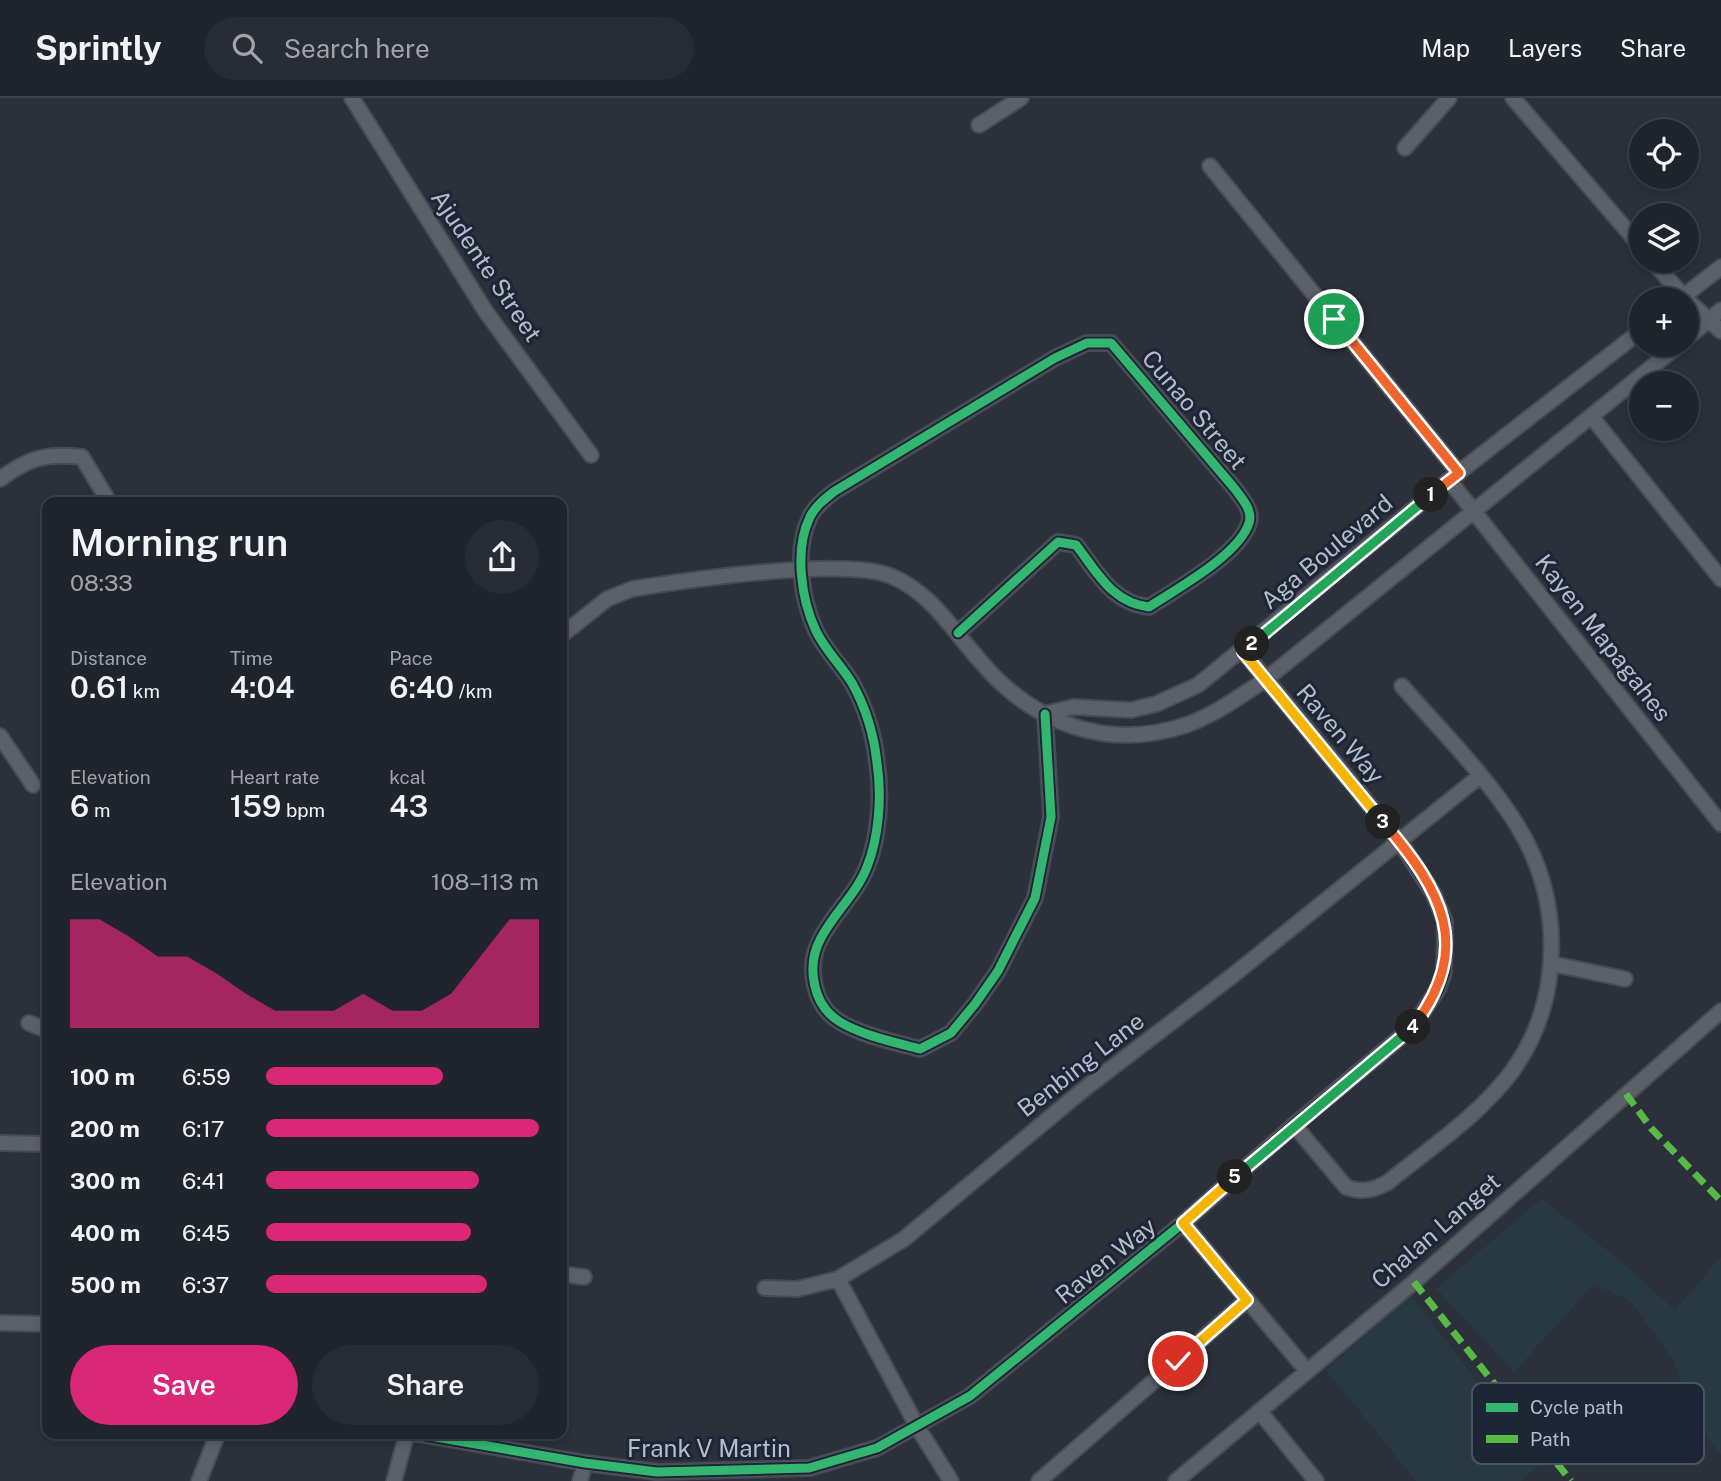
<!DOCTYPE html>
<html lang="en">
<head>
<meta charset="utf-8">
<style>
  :root { --surface:#20242c; --page:#282c34; --text:#f1f3f6; --muted:#a2a4a9; --line:#3d4148; --accent:#db2777 }
  body { margin:0; font-family:"Public Sans",sans-serif; background:var(--page); color:var(--text); height:100vh; display:flex; flex-direction:column; font-size:26px; white-space:nowrap }
  * { box-sizing:border-box; margin:0 }
  p { font-size:23px; color:var(--muted) }
  .icon { flex:none; width:38px; height:38px; fill:none; stroke:currentColor; stroke-width:2; stroke-linecap:round; stroke-linejoin:round }
  .map { position:relative; flex:1; overflow:hidden }
  .details { position:absolute; left:42px; top:399px; width:525px; height:942px; display:flex; flex-direction:column; background:var(--surface); border-radius:14px; box-shadow:0 4px 10px #0003,0 0 0 2px var(--line) }
  .details>* { flex:none }
  .controls { position:absolute; left:1629px; top:21px; display:grid; gap:14px }
  .controls a { display:grid; place-items:center; width:70px; height:70px; border-radius:50%; background:var(--surface); box-shadow:0 4px 10px #0003,0 0 0 2px var(--line); font-size:35px }
  .pin { position:absolute; display:grid; place-items:center; width:60px; height:60px; color:#fff; margin:-30px; border:4px solid #fff; border-radius:50%; box-shadow:0 2px 7px #0007 }
  .km { position:absolute; width:35px; height:35px; margin:-18px; border-radius:50%; background:#222; color:#fff; font-size:19px; line-height:35px; text-align:center }
  .round { display:grid; place-items:center; flex:none; width:74px; height:74px; border-radius:37px; background:var(--page) }
  .head { display:flex; align-items:center; justify-content:space-between; height:119px; padding:0 28px }
  h1 { font-size:38px; font-weight:600; line-height:52px }
  .metrics { display:grid; grid-template-columns:repeat(3,1fr); gap:10px; height:119px; padding:7px 28px }
  .metrics div { display:grid; align-content:center }
  .metrics b { font-size:30px; font-weight:600 }
  .metrics small { font-size:19px; font-weight:400 }
  .metrics p { font-size:19px }
  .chart { height:196px; padding:14px 28px }
  .chart p { display:flex; justify-content:space-between }
  .chart svg { width:100%; height:126px; margin-top:7px; fill:var(--accent); opacity:.7 }
  .button { display:flex; gap:14px; margin-top:auto; padding:14px 28px }
  .button a { flex:1; height:80px; border-radius:42px; background:var(--accent); color:#fff; font-size:28px; font-weight:600; line-height:80px; text-align:center }
  .button a+a { background:var(--page); color:var(--text) }
  ul { padding:0 28px; list-style:none; font-size:23px }
  li { display:grid; grid-template-columns:112px 84px 1fr; align-items:center; height:52px }
  li i { height:18px; border-radius:9px; background:var(--accent) }
  header { display:flex; align-items:center; gap:42px; box-sizing:border-box; height:98px; padding:0 35px; background:var(--surface); border-bottom:2px solid var(--line) }
  header strong { font-size:33px }
  nav { display:flex; gap:38px; margin-inline-start:auto; font-size:24px }
  .search { width:490px; height:63px; background:var(--page); display:flex; align-items:center; gap:18px; box-sizing:border-box; padding:0 24px; border-radius:38px; color:var(--muted); font-size:26px }
  .map>svg:first-child { display:block }
  .green { fill:#273a42 }
  .lines { fill:none; stroke-linecap:round; stroke-linejoin:round }
  .street-casing { stroke:#474b53; stroke-width:18 }
  .street { stroke:#5c6069; stroke-width:14 }
  .quiet { stroke:#58b947; stroke-width:7; stroke-dasharray:14 7; stroke-linecap:butt }
  .cycleway-casing { stroke:#1d2537; stroke-width:13 }
  .cycleway { stroke:#33b770; stroke-width:9 }
  .split-1-casing { stroke:#fff; stroke-width:14 }
  .split-2-casing { stroke:#fff; stroke-width:14 }
  .split-3-casing { stroke:#fff; stroke-width:14 }
  .split-4-casing { stroke:#fff; stroke-width:14 }
  .split-5-casing { stroke:#fff; stroke-width:14 }
  .split-6-casing { stroke:#fff; stroke-width:14 }
  .split-1 { stroke:#f0652b; stroke-width:9 }
  .split-2 { stroke:#22a559; stroke-width:9 }
  .split-3 { stroke:#f5b400; stroke-width:9 }
  .split-4 { stroke:#f0652b; stroke-width:9 }
  .split-5 { stroke:#22a559; stroke-width:9 }
  .split-6 { stroke:#f5b400; stroke-width:9 }
  .labels { text-anchor:middle; stroke-width:6; stroke-linejoin:round; paint-order:stroke }
  .street-label { font-size:24px; fill:#b5bccc; stroke:#1d2537 }
  .key { fill:#1d2537; stroke:#4b5264; stroke-width:2 }
  .key-label { font-size:19px; fill:#b5bccc }
</style>
</head>
<body>
<header>
<strong>Sprintly</strong>
<div class="search"><svg class="icon" aria-label="search" viewBox="0 0 24 24"><circle cx="10" cy="10" r="6"/><path d="M15 15l6 6"/></svg>Search here</div>
<nav><a>Map</a><a>Layers</a><a>Share</a></nav>
</header>
<div class="map">
<svg width="1721" height="1383" viewBox="0 0 1721 1383">
  <rect width="100%" height="100%" fill="#2b303b"/>
  <path class="green" d="M1542,1101l75,59 58,52 46,-53v197l-29,-35 -19,-60 -42,-57 -37,-18 -80,88 -78,-84z
    M1411,1197l130,169 -20,17h-105l-90,-111z"/>
  <g class="lines">
    <defs>
      <path id="street" d="M352,0l134,214 105,143
        M1513,0l129,150
        M979,27l42,-27
        M1405,50l44,-50
        M1210,68l249,307
        M1652,163l34,38
        M1680,201l41,-32
        M1687,202l34,31
        M1687,240l34,-28
        M1591,318l130,163
        M0,381c29,-21 45,-26 82,-22l27,45
        M1449,382l272,344
        M958,535l100,-91 18,3c21,27 36,58 73,62 27,-18 90,-52 100,-84 4,-13 -7,-24 -14,-34l-124,-146h-24l-32,15 -220,133c-9,7 -20,15 -25,26 -16,32 -9,82 6,114 9,19 25,34 36,52 14,25 22,52 25,80 5,33 2,74 -10,104 -10,26 -33,46 -46,71 -15,27 -9,67 19,84 24,14 54,20 80,27l31,-16 24,-29 23,-33 37,-73 16,-81 -6,-103
        M562,537l45,-36 25,-10c56,-9 211,-32 259,-13 41,17 62,55 91,87 52,61 126,88 204,62 29,-10 54,-29 79,-45l414,-335
        M1045,616l28,-7 58,3 25,-6 42,-19 251,-205 193,-150
        M0,638l33,49
        M1553,866l72,15
        M29,925l18,7
        M1294,1027l52,62c16,6 27,3 41,-4 43,-35 93,-68 126,-113 51,-72 50,-171 4,-245 -32,-51 -76,-94 -115,-139
        M0,1045l47,1
        M1183,1125l124,148
        M562,1176l22,3
        M765,1190l32,1 41,-10
        M0,1225l47,1
        M1261,1315l55,68
        M413,1335l172,30 72,9 152,-4 68,-20 93,-52 213,-173 111,-98 119,-98 25,-38 6,-17 1,-51 -12,-28 -33,-51 -157,-191
        M199,1383l19,-48
        M394,1383l13,-48
        M580,1383l5,-18
        M951,1383l-33,-53 -80,-149 66,-40 179,-149 149,-114 248,-200
        M1039,1383l208,-181
        M1176,1383l238,-199 307,-271"/>
    </defs>
    <use href="#street" class="street-casing"/>
    <use href="#street" class="street"/>
    <path class="quiet" d="M1626,996l25,34 70,73
      M1414,1184l157,199"/>
    <defs>
      <path id="cycleway" d="M958,535l100,-91 18,3c21,27 36,58 73,62 27,-18 90,-52 100,-84 4,-13 -7,-24 -14,-34l-124,-146h-24l-32,15 -220,133c-9,7 -20,15 -25,26 -16,32 -9,82 6,114 9,19 25,34 36,52 14,25 22,52 25,80 5,33 2,74 -10,104 -10,26 -33,46 -46,71 -15,27 -9,67 19,84 24,14 54,20 80,27l31,-16 24,-29 23,-33 37,-73 16,-81 -6,-103
        M413,1335l172,30 72,9 152,-4 68,-20 93,-52 213,-173 111,-98 119,-98 25,-38 6,-17 1,-51 -12,-28 -33,-51 -157,-191"/>
    </defs>
    <use href="#cycleway" class="cycleway-casing"/>
    <use href="#cycleway" class="cycleway"/>
  </g>
  <g class="lines">
    <defs>
      <path id="split-1" d="M1334,221l125,154 -28,22"/>
      <path id="split-2" d="M1252,546l179,-149"/>
      <path id="split-3" d="M1252,546l-9,8 140,170"/>
      <path id="split-4" d="M1383,724c59,69 91,125 30,205"/>
      <path id="split-5" d="M1235,1079l178,-150"/>
      <path id="split-6" d="M1178,1263l69,-61 -64,-77 52,-46"/>
    </defs>
    <use href="#split-1" class="split-1-casing"/>
    <use href="#split-2" class="split-2-casing"/>
    <use href="#split-3" class="split-3-casing"/>
    <use href="#split-4" class="split-4-casing"/>
    <use href="#split-5" class="split-5-casing"/>
    <use href="#split-6" class="split-6-casing"/>
    <use href="#split-1" class="split-1"/>
    <use href="#split-2" class="split-2"/>
    <use href="#split-3" class="split-3"/>
    <use href="#split-4" class="split-4"/>
    <use href="#split-5" class="split-5"/>
    <use href="#split-6" class="split-6"/>
  </g>
  <g class="labels">
    <g class="street-label">
      <text transform="translate(486 168) rotate(56)" y="8">Ajudente Street</text>
      <text transform="translate(1194 312) rotate(50)" y="8">Cunao Street</text>
      <text transform="translate(1327 454) rotate(-40)" y="8">Aga Boulevard</text>
      <text transform="translate(1603 540) rotate(52)" y="8">Kayen Mapagahes</text>
      <text transform="translate(1340 636) rotate(50)" y="8">Raven Way</text>
      <text transform="translate(1081 967) rotate(-38)" y="8">Benbing Lane</text>
      <text transform="translate(1436 1133) rotate(-41)" y="8">Chalan Langet</text>
      <text transform="translate(1106 1163) rotate(-39)" y="8">Raven Way</text>
      <text x="709" y="1359">Frank V Martin</text>
    </g>
  </g>
  <rect x="1472" y="1285" width="232" height="81" rx="10" class="key"/>
  <rect x="1486" y="1305" width="32" height="9" fill="#33b770"/>
  <rect x="1486" y="1337" width="32" height="8" fill="#58b947"/>
  <g class="key-label">
    <text x="1530" y="1316">Cycle path</text>
    <text x="1530" y="1348">Path</text>
  </g>
</svg>
<div class="controls">
<a><svg class="icon" aria-label="locate" viewBox="0 0 24 24"><circle cx="12" cy="12" r="6"/><path d="M12 2v4M12 18v4M2 12h4M18 12h4"/></svg></a>
<a><svg class="icon" aria-label="layers" viewBox="0 0 24 24"><path d="M12 4l9 5-9 5-9-5zM3 14l9 5 9-5"/></svg></a>
<a>+</a>
<a>−</a>
</div>
<div class="pin" style="left:1334px;top:221px;background:#1e9e55"><svg class="icon" aria-label="arrive" viewBox="0 0 24 24"><path d="M6 21V4h12l-3 4 3 4H6"/></svg></div>
<div class="pin" style="left:1178px;top:1263px;background:#d93025"><svg class="icon" aria-label="check" viewBox="0 0 24 24"><path d="M5 12l5 5 9-10"/></svg></div>
<b class="km" style="left:1431px;top:397px">1</b>
<b class="km" style="left:1252px;top:546px">2</b>
<b class="km" style="left:1383px;top:724px">3</b>
<b class="km" style="left:1413px;top:929px">4</b>
<b class="km" style="left:1235px;top:1079px">5</b>
<section class="details">
<div class="head"><div><h1>Morning run</h1><p>08:33</p></div><a class="round"><svg class="icon" aria-label="share" viewBox="0 0 24 24"><path d="M12 15V3M7 8l5-5 5 5M5 13v7h14v-7"/></svg></a></div>
<div class="metrics">
<div><p>Distance</p><b>0.61<small> km</small></b></div>
<div><p>Time</p><b>4:04</b></div>
<div><p>Pace</p><b>6:40<small> /km</small></b></div>
</div>
<div class="metrics">
<div><p>Elevation</p><b>6<small> m</small></b></div>
<div><p>Heart rate</p><b>159<small> bpm</small></b></div>
<div><p>kcal</p><b>43</b></div>
</div>
<div class="chart"><p><span>Elevation</span>108–113 m</p>
<svg viewBox="0 0 160 44" preserveAspectRatio="none"><path d="M0 44V6L10 6L20 12L30 19L40 19L50 25L60 32L70 38L80 38L90 38L100 32L110 38L120 38L130 32L140 19L150 6L160 6V44z"/></svg>
</div>
<ul>
<li><b>100 m</b>6:59<i style="width:65%"></i></li>
<li><b>200 m</b>6:17<i style="width:100%"></i></li>
<li><b>300 m</b>6:41<i style="width:78%"></i></li>
<li><b>400 m</b>6:45<i style="width:75%"></i></li>
<li><b>500 m</b>6:37<i style="width:81%"></i></li>
</ul>
<div class="button"><a>Save</a><a>Share</a></div>
</section>
</div>
</body>
</html>
